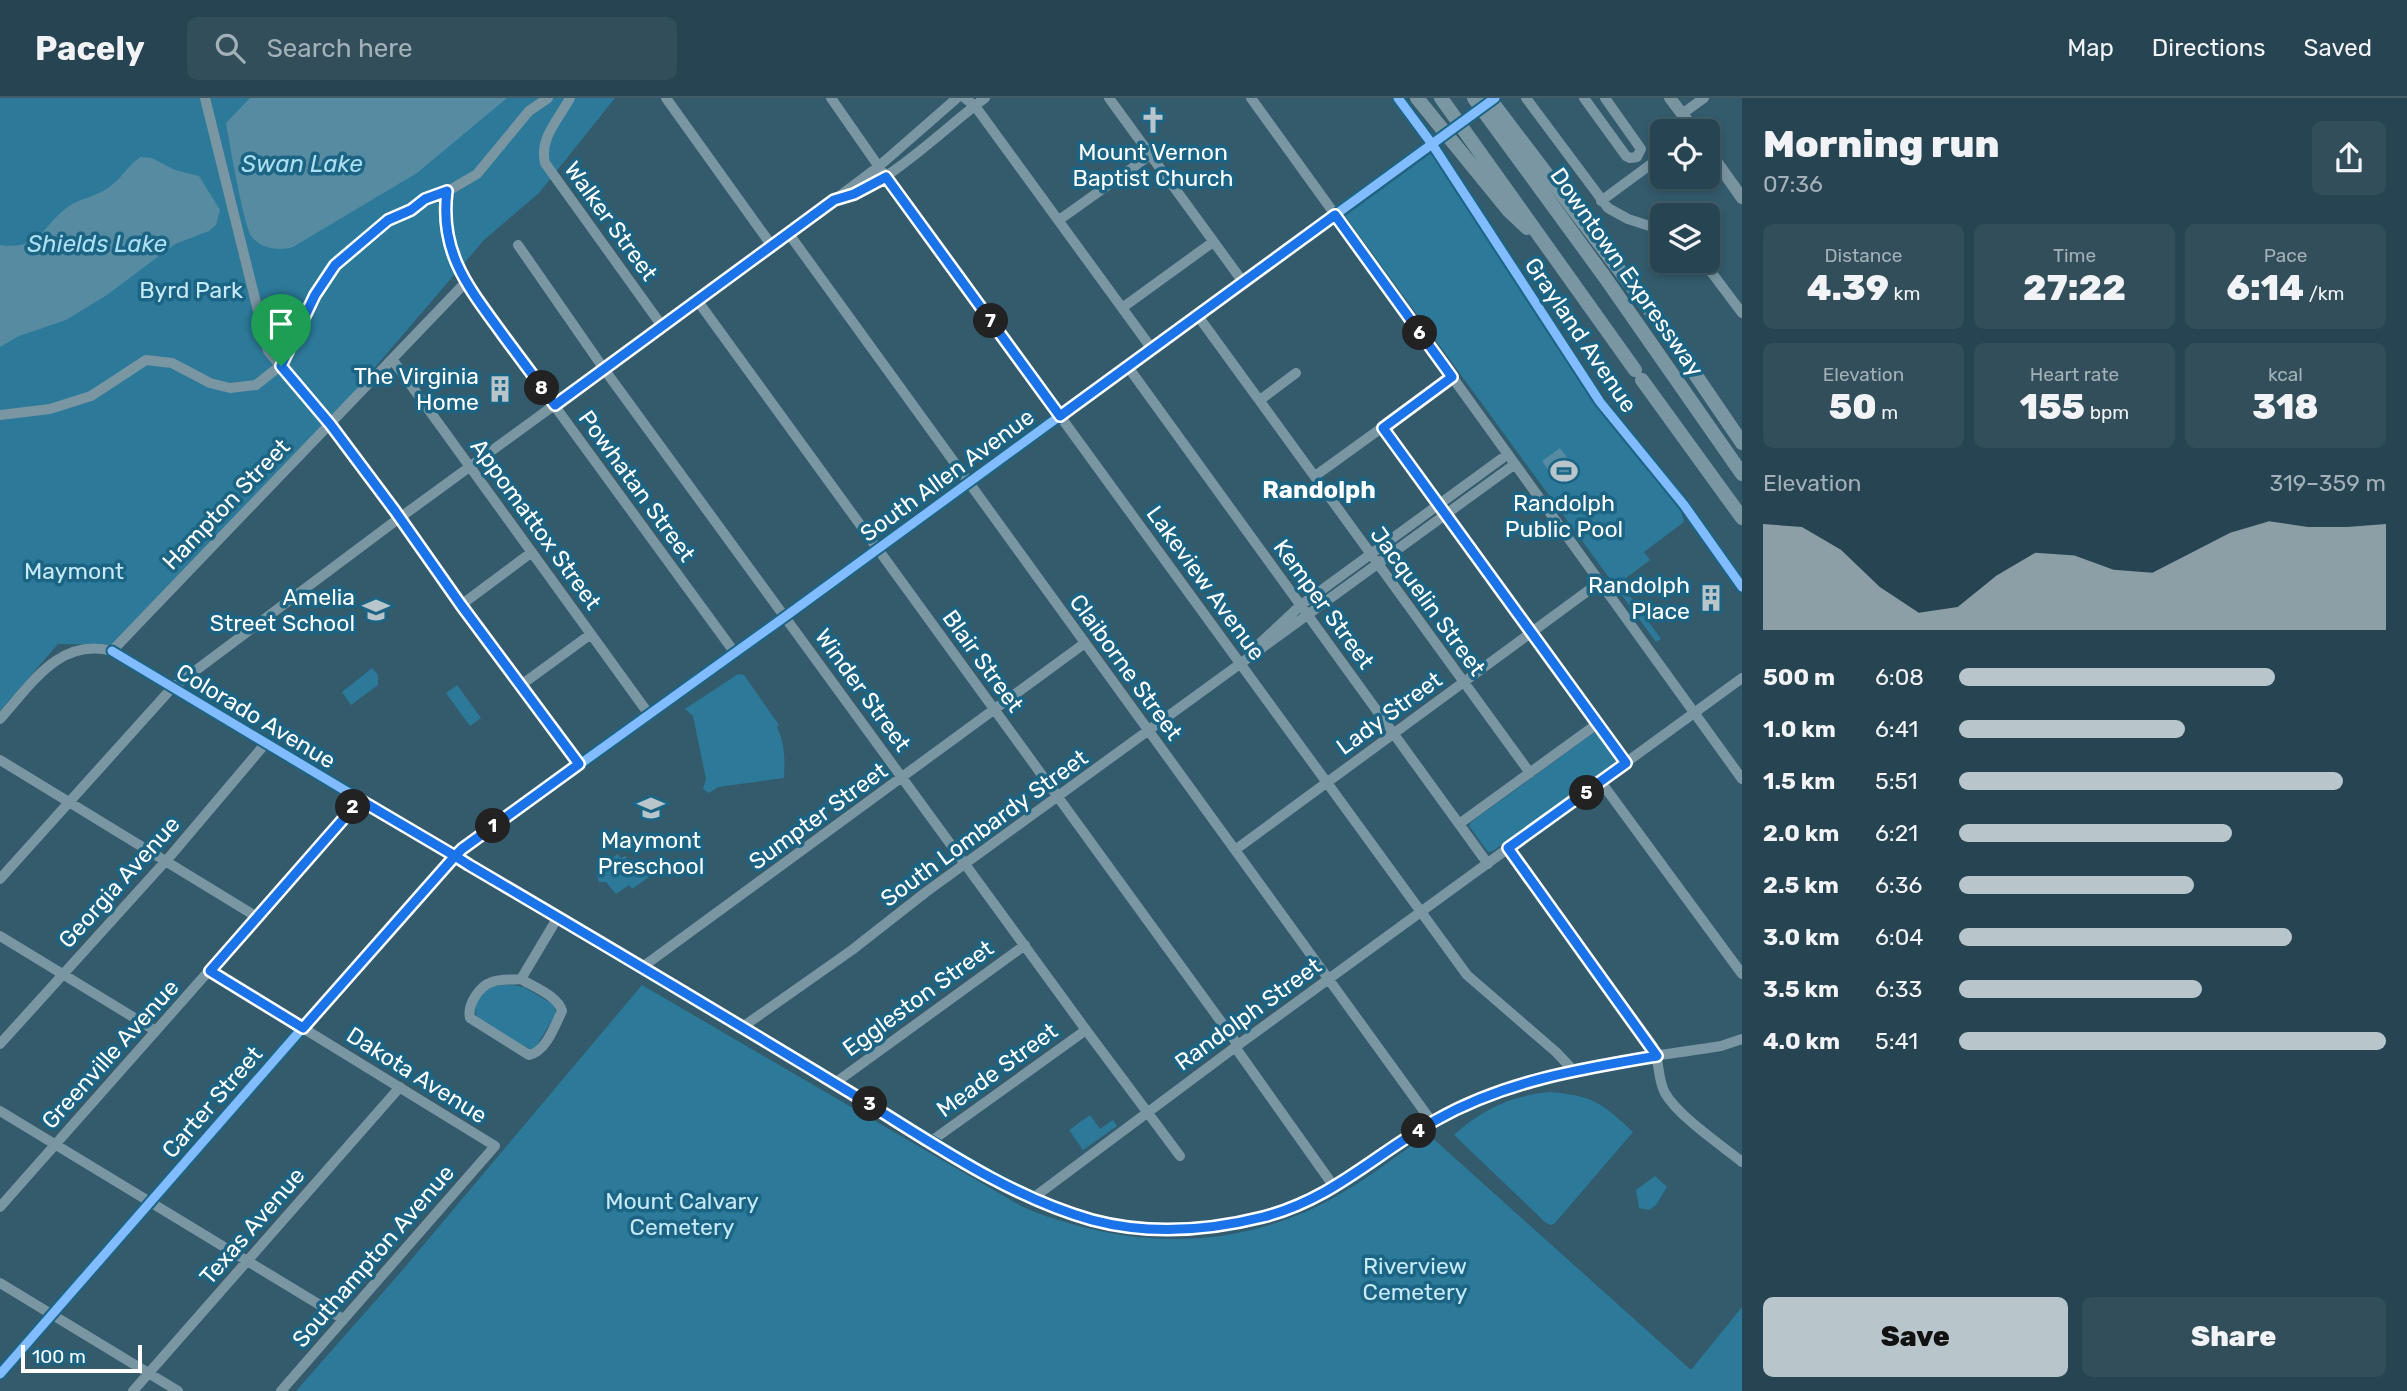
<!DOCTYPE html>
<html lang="en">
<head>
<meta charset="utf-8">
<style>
  :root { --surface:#264451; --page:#324e5b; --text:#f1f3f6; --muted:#a4b0b7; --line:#425c68; --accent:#b8c6cc }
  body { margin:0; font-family:Rubik,sans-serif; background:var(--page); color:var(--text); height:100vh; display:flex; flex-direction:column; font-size:26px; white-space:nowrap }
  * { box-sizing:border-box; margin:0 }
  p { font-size:23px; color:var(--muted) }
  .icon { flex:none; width:38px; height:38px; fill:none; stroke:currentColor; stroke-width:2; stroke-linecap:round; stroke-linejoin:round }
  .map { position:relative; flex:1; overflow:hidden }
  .details { display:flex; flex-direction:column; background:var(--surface); width:665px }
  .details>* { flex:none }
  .buttons { position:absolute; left:1650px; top:21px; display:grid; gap:14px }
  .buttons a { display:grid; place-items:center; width:70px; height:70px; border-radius:10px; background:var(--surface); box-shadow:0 4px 10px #0003,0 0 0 2px var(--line); font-size:35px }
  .scale { position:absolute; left:21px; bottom:18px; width:121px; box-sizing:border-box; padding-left:7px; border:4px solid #fff; border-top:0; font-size:19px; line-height:24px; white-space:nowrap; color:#fff; -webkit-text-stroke:5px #1c6483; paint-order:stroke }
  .pin { position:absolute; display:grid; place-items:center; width:60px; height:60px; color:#fff; margin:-72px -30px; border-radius:50% 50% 50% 0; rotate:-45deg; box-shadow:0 0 7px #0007 }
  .pin .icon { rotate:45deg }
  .km { position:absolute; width:35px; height:35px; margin:-18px; border-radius:50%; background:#222; color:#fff; font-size:19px; line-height:35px; text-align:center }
  .round { display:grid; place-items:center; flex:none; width:74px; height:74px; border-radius:10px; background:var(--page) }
  .headline { display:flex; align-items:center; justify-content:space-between; height:119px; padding:0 21px }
  h1 { font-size:38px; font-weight:800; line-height:52px }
  .stats { display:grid; grid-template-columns:repeat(3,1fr); gap:10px; height:119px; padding:7px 21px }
  .stats div { display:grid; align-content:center; border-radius:10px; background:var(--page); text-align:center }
  .stats b { font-size:35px; font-weight:800 }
  .stats small { font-size:19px; font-weight:400 }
  .stats p { font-size:19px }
  .chart { height:196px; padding:14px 21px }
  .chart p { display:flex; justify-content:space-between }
  .chart svg { width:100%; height:126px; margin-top:7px; fill:var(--accent); opacity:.7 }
  .cta { display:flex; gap:14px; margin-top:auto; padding:14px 21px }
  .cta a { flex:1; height:80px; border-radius:10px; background:var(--accent); color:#111; font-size:28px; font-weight:800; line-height:80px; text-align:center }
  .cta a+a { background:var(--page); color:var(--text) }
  ul { padding:0 21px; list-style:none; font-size:23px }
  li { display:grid; grid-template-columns:112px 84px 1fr; align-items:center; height:52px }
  li i { height:18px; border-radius:9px; background:var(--accent) }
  header { display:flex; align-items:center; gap:42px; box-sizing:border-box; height:98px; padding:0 35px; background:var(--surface); border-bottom:2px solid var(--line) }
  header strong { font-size:33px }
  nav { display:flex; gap:38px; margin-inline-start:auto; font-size:24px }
  .search { width:490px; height:63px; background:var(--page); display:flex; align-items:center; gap:18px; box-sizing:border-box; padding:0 24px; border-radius:10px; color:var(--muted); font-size:26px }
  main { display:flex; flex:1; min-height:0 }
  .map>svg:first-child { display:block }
  .green { fill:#2c7999 }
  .water { fill:#578ba1 }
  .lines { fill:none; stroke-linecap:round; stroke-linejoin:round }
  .minor { stroke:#7a96a2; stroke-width:10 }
  .major { stroke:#79949f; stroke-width:12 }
  .highway { stroke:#7a96a2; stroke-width:14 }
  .minor-bridge { stroke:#7a96a2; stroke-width:10 }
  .cycleway-casing { stroke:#1c6483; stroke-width:13 }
  .cycleway { stroke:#80bcff; stroke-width:9 }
  .route-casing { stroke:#fff; stroke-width:14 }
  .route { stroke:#1a73e8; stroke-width:9 }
  .labels { text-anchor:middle; stroke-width:7; stroke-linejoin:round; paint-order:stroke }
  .poi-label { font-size:23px; fill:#fff; stroke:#1c6483 }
  .street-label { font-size:23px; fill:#fff; stroke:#1c6483 }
  .park-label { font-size:23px; fill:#c6eaf8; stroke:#1c6483 }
  .water-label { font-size:24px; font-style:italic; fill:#addff2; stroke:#1c6483 }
  .neighbourhood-label { font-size:24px; font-weight:bold; fill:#fff; stroke:#1c6483 }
</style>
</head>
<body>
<header>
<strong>Pacely</strong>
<div class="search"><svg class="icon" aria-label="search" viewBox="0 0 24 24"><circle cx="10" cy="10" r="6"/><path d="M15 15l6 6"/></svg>Search here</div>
<nav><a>Map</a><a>Directions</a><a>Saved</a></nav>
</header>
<main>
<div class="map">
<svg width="1742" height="1293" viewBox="0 0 1742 1293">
  <rect width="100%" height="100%" fill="#335b6c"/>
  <path class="green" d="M0,0h615l-76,95 -55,47 -155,181 -211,224 -60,-1 -58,67z
    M1430,56l4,2 144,222 27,40 76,93 3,11 -40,30 6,8 -24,18 3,6 -5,4 37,51 -5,3 -311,-426z
    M372,570l6,7v10l-27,20 -9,-13z
    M738,576l6,1 35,50 -2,2c8,17 8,33 7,51l-66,9 -9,6 -6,-4 3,-10 -13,-63 -8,-7z
    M457,587l24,33 -11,8 -24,-33z
    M1596,633l19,27v4l-122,89 -5,1 -19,-26 2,-4z
    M617,756l4,4 4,-2 2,2 -4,3 3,5 9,-7 14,18 -17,12 -3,-4 -13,9 -10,-12h-7l-3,-9z
    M513,887l11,2 30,18 2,9 -20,33 -5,3 -53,-31c-8,-13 2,-29 17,-33 5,-1 13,-1 18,-1z
    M642,887l379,221c17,8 34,13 51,18 82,24 166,20 244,-17 40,-19 76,-48 112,-73l263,236 51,-63v84h-1446l104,-118z
    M1550,994c44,4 52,11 83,40l-78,91 -4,2 -5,-2 -92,-88c27,-25 59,-40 96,-43z
    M1090,1017l10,14 13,-9 4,6 -34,24 -14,-20z
    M1655,1078l12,11 -11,18 -7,5 -10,-2 -3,-18z"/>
  <path class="water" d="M250,0h257l-90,75 -124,74c-14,4 -32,2 -41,-10 -8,-9 -23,-97 -26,-114z
    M141,59l11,1 23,12 24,6 21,34 -4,15 -7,6 -34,13 -68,51 -41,25 -47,16 -19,11v-102c41,6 43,-21 69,-39 14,-9 31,-10 44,-22 10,-8 16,-20 28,-27z
    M1560,350l16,22 -18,13 -16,-22z"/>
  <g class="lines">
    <path class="minor" d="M205,0l63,253 62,73 65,87 66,94 118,159
      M570,0c-11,21 -31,40 -25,65l117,163
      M666,0l106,148
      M831,0l55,79 581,798 89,77 17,18
      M965,0l10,8 177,243
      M1109,0l134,184
      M1251,0l491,681
      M1398,0l34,46 168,258 84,103 58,82
      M1526,0l82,110 20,11 34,11
      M1584,0l42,58 4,2 7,-1 4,-8 -36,-51
      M1682,16l22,-16
      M448,93c-5,33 3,62 17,92l270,370
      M841,100c49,-14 102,-69 144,-100
      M1601,103l61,-45
      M1059,122l90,-64
      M789,136l643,888
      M518,147l86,124 482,661 94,126
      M1703,163l39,52
      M697,202l541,745
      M1122,210l91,-66
      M1198,218l332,457
      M392,261l256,354
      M1128,269l360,497
      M1260,302l36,-27
      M0,317l50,-6 41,-13 55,-36 26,3 38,20 20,5 26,-3 24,-19 35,-71 20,-30 53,-45 23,-10 14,-11 23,-8 29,-17 52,-63 19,-13
      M1383,330l243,335
      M1315,378l137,-99
      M461,507l71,-53
      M1257,548l44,-41 207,-151
      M112,553l353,-368
      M521,587l70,-51
      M0,621c31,-34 59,-82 112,-68l864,517c28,15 56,31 86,42 88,32 195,25 276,-25 54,-32 100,-72 160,-94 70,-27 149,-33 223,-45l21,-7
      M0,662l257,157
      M1601,684l141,192
      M1459,726l138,-100
      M1508,750l145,198c7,15 4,32 12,47 13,23 56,52 77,69
      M1235,752l365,-268
      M0,781l171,-190 223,-167 395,-288 89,-67 79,-69
      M0,838l156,95
      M641,870l444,-325
      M210,873l285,175 -214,245
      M521,881c13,8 37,17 41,32 -7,14 -16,41 -33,44l-59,-37c-3,-13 9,-32 22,-36 8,-3 20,-2 29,-3l37,-62
      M741,930l111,-78 74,-58 589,-428
      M0,946l172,-190 93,-110
      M1235,949l100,141
      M835,985l190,-138
      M0,1013l343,208
      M930,1044l156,-112
      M1033,1100l205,-153 504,-367
      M0,1109l360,-407
      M0,1185l178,108
      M0,1276l299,-342 163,-183 324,-233 655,-478
      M133,1293l267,-304"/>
    <path class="major" d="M1670,0l25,33
      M1708,52l34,48"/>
    <path class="highway" d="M1417,0l92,113 18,17
      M1441,0l194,272
      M1474,0l130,178 138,198
      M1489,0l185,244
      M1680,254l62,91
      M1642,282l100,138"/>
    <path class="minor-bridge" d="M1441,40l54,-40"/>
    <defs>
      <path id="cycleway" d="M1398,0l34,46 168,258 84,103 58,82
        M112,553l864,517c28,15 56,31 86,42 87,32 190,24 272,-22 41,-24 77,-56 120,-77 61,-31 126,-42 193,-54
        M0,1276l299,-342 163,-183 324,-233 709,-518"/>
    </defs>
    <use href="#cycleway" class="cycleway-casing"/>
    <use href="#cycleway" class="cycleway"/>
  </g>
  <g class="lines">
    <defs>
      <path id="route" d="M281,268l49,58 65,87 66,94 118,159 -117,85 -7,7 -152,172 -93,-57 150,-171 95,56 14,9c126,74 252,149 377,225 78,47 157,105 246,130 56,15 115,11 171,-3 70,-18 112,-63 173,-97 69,-39 144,-51 221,-64l-149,-208 118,-85 -243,-335 69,-51 -117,-162 -275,201 -174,-239 -32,17 -20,6 -279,205c-17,-23 -35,-47 -52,-70 -34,-47 -64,-82 -56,-144l-22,8 -14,11 -23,10 -53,45 -20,30 -34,71"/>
    </defs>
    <use href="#route" class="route-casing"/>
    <use href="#route" class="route"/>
  </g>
  <defs>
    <symbol id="church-bare" viewBox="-9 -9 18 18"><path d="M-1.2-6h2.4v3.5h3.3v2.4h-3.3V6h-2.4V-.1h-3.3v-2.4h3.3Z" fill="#b8c6cc" stroke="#1c6483" stroke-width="2.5" paint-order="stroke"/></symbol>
    <symbol id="building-bare" viewBox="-9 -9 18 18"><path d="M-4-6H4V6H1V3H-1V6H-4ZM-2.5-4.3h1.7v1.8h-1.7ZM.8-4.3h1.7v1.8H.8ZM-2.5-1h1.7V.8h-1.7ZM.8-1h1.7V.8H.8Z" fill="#b8c6cc" stroke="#1c6483" stroke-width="2.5" paint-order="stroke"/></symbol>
    <symbol id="stadium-bare" viewBox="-9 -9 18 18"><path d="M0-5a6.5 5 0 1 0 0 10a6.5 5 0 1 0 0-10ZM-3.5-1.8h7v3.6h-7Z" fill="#b8c6cc" stroke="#1c6483" stroke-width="2.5" paint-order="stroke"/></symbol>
    <symbol id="school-bare" viewBox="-9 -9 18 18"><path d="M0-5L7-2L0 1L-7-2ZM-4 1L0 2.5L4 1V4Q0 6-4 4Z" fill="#b8c6cc" stroke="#1c6483" stroke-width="2.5" paint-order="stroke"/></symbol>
  </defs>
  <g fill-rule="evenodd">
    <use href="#church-bare" x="1134" y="3" width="38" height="38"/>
    <use href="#building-bare" x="481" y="272" width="38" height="38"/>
    <use href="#stadium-bare" x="1545" y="354" width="38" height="38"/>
    <use href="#building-bare" x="1692" y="481" width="38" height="38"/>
    <use href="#school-bare" x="357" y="493" width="38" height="38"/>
    <use href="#school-bare" x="632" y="691" width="38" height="38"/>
  </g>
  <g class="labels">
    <g class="poi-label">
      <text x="1153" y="62">Mount Vernon<tspan x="1153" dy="26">Baptist Church</tspan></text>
      <text x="479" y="286" text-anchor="end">The Virginia<tspan x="479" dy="26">Home</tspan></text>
      <text x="1564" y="413">Randolph<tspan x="1564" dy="26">Public Pool</tspan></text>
      <text x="1690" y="495" text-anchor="end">Randolph<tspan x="1690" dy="26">Place</tspan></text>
      <text x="355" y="507" text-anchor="end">Amelia<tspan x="355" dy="26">Street School</tspan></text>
      <text x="651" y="750">Maymont<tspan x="651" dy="26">Preschool</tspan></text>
    </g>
    <g class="street-label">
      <text transform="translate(611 123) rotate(54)" y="8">Walker Street</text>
      <text transform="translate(1627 174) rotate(55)" y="8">Downtown Expressway</text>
      <text transform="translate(1581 237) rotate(56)" y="8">Grayland Avenue</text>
      <text transform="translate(947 377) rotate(-36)" y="8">South Allen Avenue</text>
      <text transform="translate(637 388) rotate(54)" y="8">Powhatan Street</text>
      <text transform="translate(226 406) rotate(-46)" y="8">Hampton Street</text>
      <text transform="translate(536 426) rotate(54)" y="8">Appomattox Street</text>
      <text transform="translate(1206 485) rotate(54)" y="8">Lakeview Avenue</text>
      <text transform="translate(1428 503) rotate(54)" y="8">Jacquelin Street</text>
      <text transform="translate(1324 506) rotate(54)" y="8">Kemper Street</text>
      <text transform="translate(983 563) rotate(54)" y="8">Blair Street</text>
      <text transform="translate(1126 569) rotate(54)" y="8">Claiborne Street</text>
      <text transform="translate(863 592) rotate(54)" y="8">Winder Street</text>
      <text transform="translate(1389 615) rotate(-36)" y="8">Lady Street</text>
      <text transform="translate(256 618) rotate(31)" y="8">Colorado Avenue</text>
      <text transform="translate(818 718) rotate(-36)" y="8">Sumpter Street</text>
      <text transform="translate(984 730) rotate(-36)" y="8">South Lombardy Street</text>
      <text transform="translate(119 784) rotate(-48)" y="8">Georgia Avenue</text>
      <text transform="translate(918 900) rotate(-36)" y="8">Eggleston Street</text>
      <text transform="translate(1248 916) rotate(-36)" y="8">Randolph Street</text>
      <text transform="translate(110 956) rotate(-48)" y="8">Greenville Avenue</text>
      <text transform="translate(997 972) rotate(-36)" y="8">Meade Street</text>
      <text transform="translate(417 977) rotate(32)" y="8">Dakota Avenue</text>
      <text transform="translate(212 1004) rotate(-49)" y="8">Carter Street</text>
      <text transform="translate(252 1128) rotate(-49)" y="8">Texas Avenue</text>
      <text transform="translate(373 1158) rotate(-49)" y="8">Southampton Avenue</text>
    </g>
    <g class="park-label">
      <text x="191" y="200">Byrd Park</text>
      <text x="74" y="481">Maymont</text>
      <text x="682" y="1111">Mount Calvary<tspan x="682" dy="26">Cemetery</tspan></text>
      <text x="1415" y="1176">Riverview<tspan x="1415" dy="26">Cemetery</tspan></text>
    </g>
    <g class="water-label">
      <text x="302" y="74">Swan Lake</text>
      <text x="97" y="154">Shields Lake</text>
    </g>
    <g class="neighbourhood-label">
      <text x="1319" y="400">Randolph</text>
    </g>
  </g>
</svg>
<div class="buttons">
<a><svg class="icon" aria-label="locate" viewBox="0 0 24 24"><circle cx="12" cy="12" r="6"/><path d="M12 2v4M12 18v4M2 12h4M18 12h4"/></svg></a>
<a><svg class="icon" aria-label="layers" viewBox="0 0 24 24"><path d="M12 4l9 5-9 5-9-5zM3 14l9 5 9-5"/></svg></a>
</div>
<div class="scale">100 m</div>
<div class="pin" style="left:281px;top:268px;background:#1e9e55"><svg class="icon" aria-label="arrive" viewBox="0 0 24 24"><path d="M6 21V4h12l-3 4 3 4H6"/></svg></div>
<b class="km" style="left:493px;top:728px">1</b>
<b class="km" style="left:353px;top:709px">2</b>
<b class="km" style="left:870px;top:1006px">3</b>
<b class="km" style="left:1419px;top:1033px">4</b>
<b class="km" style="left:1587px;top:695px">5</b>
<b class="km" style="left:1420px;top:235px">6</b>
<b class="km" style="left:991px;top:223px">7</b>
<b class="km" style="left:542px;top:290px">8</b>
</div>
<section class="details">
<div class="headline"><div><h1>Morning run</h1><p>07:36</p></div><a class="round"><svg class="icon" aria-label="share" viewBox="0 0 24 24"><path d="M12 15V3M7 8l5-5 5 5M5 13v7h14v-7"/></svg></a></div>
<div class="stats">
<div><p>Distance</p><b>4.39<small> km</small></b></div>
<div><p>Time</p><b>27:22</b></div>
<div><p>Pace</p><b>6:14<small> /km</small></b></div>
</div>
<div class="stats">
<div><p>Elevation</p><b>50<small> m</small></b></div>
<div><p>Heart rate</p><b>155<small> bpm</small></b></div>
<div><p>kcal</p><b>318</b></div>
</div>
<div class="chart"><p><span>Elevation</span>319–359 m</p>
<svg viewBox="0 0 160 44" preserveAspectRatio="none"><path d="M0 44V7L10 8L20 16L30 29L40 38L50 36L60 25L70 17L80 18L90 23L100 24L110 17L120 10L130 6L140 8L150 8L160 7V44z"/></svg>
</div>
<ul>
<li><b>500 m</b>6:08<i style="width:74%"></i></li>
<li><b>1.0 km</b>6:41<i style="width:53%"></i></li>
<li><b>1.5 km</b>5:51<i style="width:90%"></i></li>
<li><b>2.0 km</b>6:21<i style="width:64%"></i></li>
<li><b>2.5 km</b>6:36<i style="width:55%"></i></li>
<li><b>3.0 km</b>6:04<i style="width:78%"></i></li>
<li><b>3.5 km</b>6:33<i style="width:57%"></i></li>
<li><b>4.0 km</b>5:41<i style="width:100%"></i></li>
</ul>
<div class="cta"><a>Save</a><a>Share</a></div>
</section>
</main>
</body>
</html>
